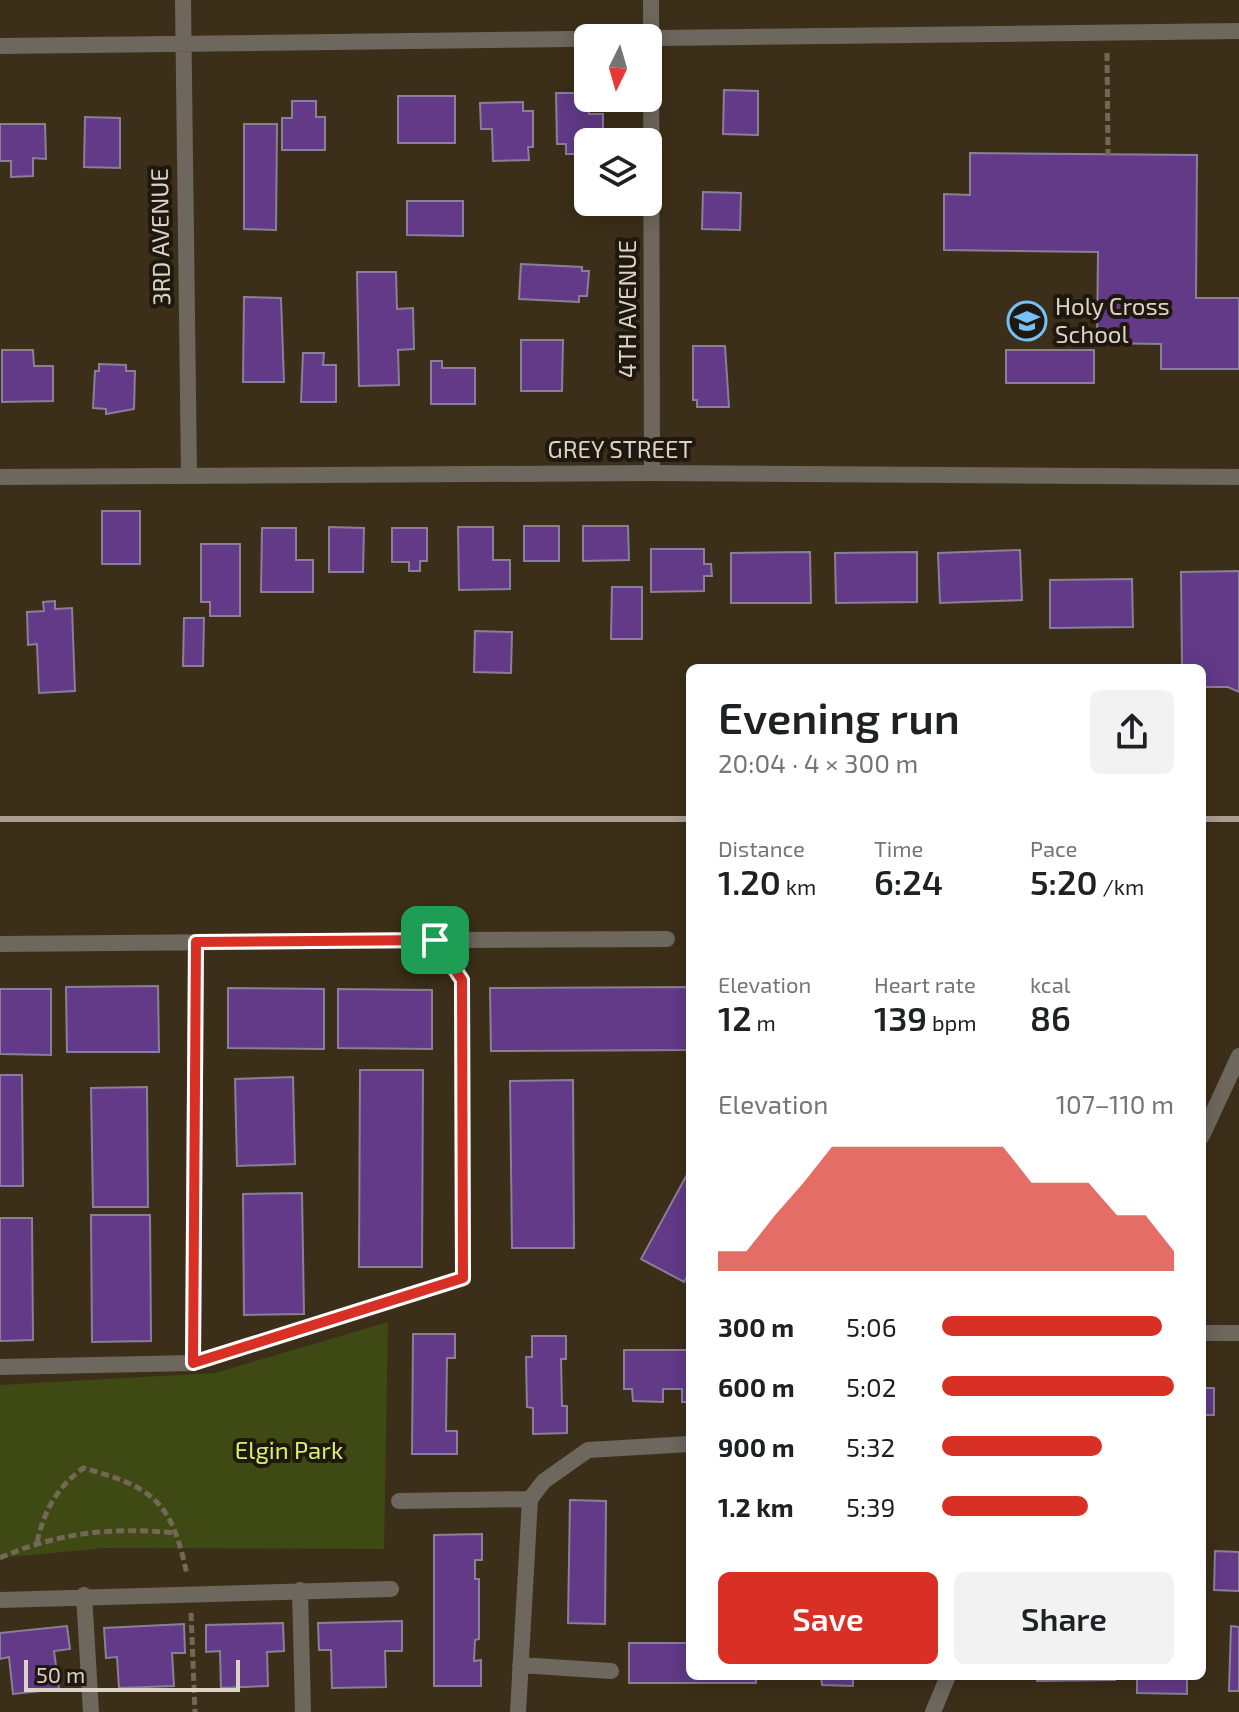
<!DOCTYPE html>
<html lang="en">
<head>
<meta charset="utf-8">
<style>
  :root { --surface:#fff; --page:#f2f2f2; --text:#202124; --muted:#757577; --accent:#d93025 }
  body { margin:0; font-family:"Exo 2",sans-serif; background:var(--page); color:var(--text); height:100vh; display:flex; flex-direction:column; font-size:30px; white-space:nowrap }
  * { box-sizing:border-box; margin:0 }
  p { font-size:26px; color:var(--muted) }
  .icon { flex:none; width:44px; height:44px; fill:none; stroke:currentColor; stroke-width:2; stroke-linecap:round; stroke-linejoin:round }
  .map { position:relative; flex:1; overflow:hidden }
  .side { position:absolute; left:686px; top:664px; width:520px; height:1016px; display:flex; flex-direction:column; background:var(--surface); border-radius:12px; box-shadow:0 4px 20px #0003 }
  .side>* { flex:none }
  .needle { width:52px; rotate:185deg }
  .buttons { position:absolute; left:574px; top:24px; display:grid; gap:16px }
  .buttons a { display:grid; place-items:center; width:88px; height:88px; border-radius:12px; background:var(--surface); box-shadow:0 4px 20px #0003; font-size:40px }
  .scale { position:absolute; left:24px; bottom:20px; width:216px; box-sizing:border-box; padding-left:8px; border:4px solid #dbd3c6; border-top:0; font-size:22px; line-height:28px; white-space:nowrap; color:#dbd3c6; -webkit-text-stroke:6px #1e180f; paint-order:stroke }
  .pin { position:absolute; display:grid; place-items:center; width:68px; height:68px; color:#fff; margin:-34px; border-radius:16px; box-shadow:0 4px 12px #0006 }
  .round { display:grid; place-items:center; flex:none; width:84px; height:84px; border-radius:12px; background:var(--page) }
  .head { display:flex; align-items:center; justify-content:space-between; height:136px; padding:0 32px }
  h1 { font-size:44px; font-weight:600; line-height:60px }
  .figures { display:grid; grid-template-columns:repeat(3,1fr); gap:12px; height:136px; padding:8px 32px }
  .figures div { display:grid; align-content:center }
  .figures b { font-size:34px; font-weight:600 }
  .figures small { font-size:22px; font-weight:400 }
  .figures p { font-size:22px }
  .chart { height:224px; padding:16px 32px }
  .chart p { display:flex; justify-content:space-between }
  .chart svg { width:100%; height:144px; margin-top:8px; fill:var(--accent); opacity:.7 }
  .primary-button { display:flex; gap:16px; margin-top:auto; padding:16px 32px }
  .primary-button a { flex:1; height:92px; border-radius:12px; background:var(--accent); color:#fff; font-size:32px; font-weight:600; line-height:92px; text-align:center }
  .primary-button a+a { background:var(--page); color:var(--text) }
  ul { padding:0 32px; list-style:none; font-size:26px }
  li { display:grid; grid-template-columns:128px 96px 1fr; align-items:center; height:60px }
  li i { height:20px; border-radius:10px; background:var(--accent) }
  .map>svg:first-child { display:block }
  .green { fill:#3f4914 }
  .building { fill:#623a87; stroke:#8a7f98; stroke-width:2 }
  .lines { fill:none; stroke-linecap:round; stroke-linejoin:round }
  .path { stroke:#736855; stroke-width:5; stroke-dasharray:8 4; stroke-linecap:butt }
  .service { stroke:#6e675d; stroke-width:16 }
  .minor { stroke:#6e675d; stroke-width:16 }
  .tertiary { stroke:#6e675d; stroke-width:16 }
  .rail { stroke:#a89f8f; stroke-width:6 }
  .route-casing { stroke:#fff; stroke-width:16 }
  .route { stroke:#d93025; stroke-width:10 }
  .labels { text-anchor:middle; stroke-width:8; stroke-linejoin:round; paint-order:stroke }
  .street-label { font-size:24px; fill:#dbd3c6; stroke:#1e180f }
  .poi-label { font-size:24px; fill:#dbd3c6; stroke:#1e180f; text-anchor:start }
  .park-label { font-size:24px; fill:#d6f06e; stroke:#1e180f }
</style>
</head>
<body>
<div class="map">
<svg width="1239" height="1712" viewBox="0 0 1239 1712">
  <rect width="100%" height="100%" fill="#3c2f19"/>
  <path class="green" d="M388,1322l-4,227 -280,-1 -104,10v-173l215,-12z"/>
  <path class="building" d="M724,90l34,1v44l-35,-1z
    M556,93h32l1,21h14v28h-15v12h-22v-10h-9z
    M398,96h57v47h-57z
    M292,101h24v16h9v33h-43v-32h10z
    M523,102v9h10v36h-5l1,13 -36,1 -1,-32h-11l-1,-26z
    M85,117l35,1v50l-36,-1z
    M0,124h45l1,35 -13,-1v18l-22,1v-16h-11z
    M244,124h33l-1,106 -32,-1z
    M970,153l227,2 -1,143h43v71h-78v-25l-64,-1 1,-91 -154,-2v-56l26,1z
    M703,192l38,1 -1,37 -38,-1z
    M407,201h56v35l-56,-1z
    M521,264l61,3v4h7l-2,25h-8v6l-60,-3z
    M357,272h39l1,37 16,-1 1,41 -16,1 1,35 -40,1z
    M244,297l37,1 3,84h-41z
    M521,340h42l-1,51h-41z
    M693,346h32l4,61h-32v-7h-4z
    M2,350h31l1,16h19v35l-51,1z
    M1006,350h88v33h-88z
    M303,353h21l-1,12h13v37h-35z
    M431,361h11v7h33v36h-44z
    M99,364l27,1v6h9l-1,38 -28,5v-5l-13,-1 2,-37h4z
    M102,511h38v53h-38z
    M524,526h35v35h-35z
    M583,526h45l1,34 -46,1z
    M329,527l35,1 -1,44h-34z
    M458,527h35v33h17v29l-51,1z
    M262,528h34v32h17v32h-52z
    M392,528h35v33h-7v10h-11v-9h-17z
    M201,544h39v72h-30v-14h-9z
    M651,549h53v15h7l1,12h-8v15l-53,1z
    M1020,550l2,50 -82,3 -2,-50z
    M810,552l1,51h-80v-50z
    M917,552v50l-81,1 -1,-50z
    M1239,571v121l-11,-5h-26v-19h-20l-1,-96z
    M1132,579l1,48 -83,1v-48z
    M612,587h30v52h-31z
    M55,601v8l17,-1 3,83 -36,2 -2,-49 -9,1 -1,-33 17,-1 -1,-9z
    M184,618h20l-1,48h-20z
    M475,631l37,1 -1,41 -37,-1z
    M158,986l1,66h-92l-1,-65z
    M689,987v63l-198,1 -1,-63z
    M228,988l96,1v60l-96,-1z
    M0,989h51v66l-51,-1z
    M338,989l94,1v59l-94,-1z
    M360,1070h63l-1,197h-63z
    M0,1075h22l1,111h-23z
    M293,1077l2,87 -58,2 -2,-87z
    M573,1080l1,168h-62l-2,-167z
    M147,1087l1,120h-55l-2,-119z
    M690,1169v103l-6,10 -43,-23z
    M302,1193l2,121 -60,1 -1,-121z
    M91,1215h59l1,126 -59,1z
    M0,1218h32l1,122 -33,1z
    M413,1334h42v24h-8l-1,73h11v23h-45z
    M532,1336h34v23h-5l1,47h5v27l-34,1v-26l-6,-1 -1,-50h6z
    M624,1350h66v52h-8v-13h-19v13l-30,-1 -1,-12h-8z
    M1202,1388h12v27h-12z
    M570,1500l36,1 -1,123 -37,-1z
    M482,1534v26h-7v19h4v60l-4,1 -1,21 7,-1v26h-47v-151z
    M1215,1551l24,1v39l-25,-1z
    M402,1621v30h-17l1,36 -54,1 -1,-38h-12l-1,-27z
    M283,1623l1,28 -17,1 1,34 -47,2 -1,-37 -14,1v-27z
    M184,1624l1,29h-13l2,33 -55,2 -2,-31 -11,1 -2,-30z
    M67,1626l3,23 -16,2 5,38 -46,5 -4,-37 -9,2v-26z
    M1231,1626l8,1v64h-10z
    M629,1643h61v33h66v7h-127z
    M821,1676h44l-12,1v9l-31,-1z
    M1037,1676h78v4l-78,1z
    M1137,1676h50v18l-50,-1z"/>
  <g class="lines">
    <path class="path" d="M1107,53l1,103
      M37,1542c8,-33 19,-53 46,-74 71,19 89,34 104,107
      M0,1558c58,-26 114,-31 177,-25
      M191,1613l4,99"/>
    <path class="service" d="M435,940l232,-1
      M0,944l435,-4 27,40 1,298 -270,85 -193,4
      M193,1363l3,-421
      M399,1501l131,-2
      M300,1590l3,122
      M84,1595l7,117
      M0,1600l391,-11
      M520,1665l91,6
      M518,1712l12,-213 14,-18 44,-31 102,-6"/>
    <path class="minor" d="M183,0l6,474
      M651,0l1,473
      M0,46l1239,-15
      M1202,1333h37"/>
    <path class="tertiary" d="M0,477l652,-4 587,4
      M1202,1136l37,-80
      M933,1712l15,-36"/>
    <path class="rail" d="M0,819h690
      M1202,819h37"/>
  </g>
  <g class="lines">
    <defs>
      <path id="route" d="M435,940l27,40 1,298 -270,85 3,-421z"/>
    </defs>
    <use href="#route" class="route-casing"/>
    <use href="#route" class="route"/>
  </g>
  <defs>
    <symbol id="school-ring" viewBox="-11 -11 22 22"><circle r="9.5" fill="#1e180f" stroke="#75c0f6" stroke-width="1.5"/><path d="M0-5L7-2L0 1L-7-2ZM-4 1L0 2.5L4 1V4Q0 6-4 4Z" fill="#75c0f6"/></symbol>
  </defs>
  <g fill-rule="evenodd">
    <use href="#school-ring" x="1005" y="299" width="44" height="44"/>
  </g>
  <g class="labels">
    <g class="street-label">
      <text transform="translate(161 237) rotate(-91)" y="8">3RD AVENUE</text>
      <text transform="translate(628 309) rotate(-90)" y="8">4TH AVENUE</text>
      <text x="620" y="458">GREY STREET</text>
    </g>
    <g class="poi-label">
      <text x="1055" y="315">Holy Cross<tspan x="1055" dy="28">School</tspan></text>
    </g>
    <g class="park-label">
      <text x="289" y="1459">Elgin Park</text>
    </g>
  </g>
</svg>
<div class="buttons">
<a><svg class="needle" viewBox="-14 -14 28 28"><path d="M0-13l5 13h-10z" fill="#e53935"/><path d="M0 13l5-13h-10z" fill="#757577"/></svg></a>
<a><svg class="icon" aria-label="layers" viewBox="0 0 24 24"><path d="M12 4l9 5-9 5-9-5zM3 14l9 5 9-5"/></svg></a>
</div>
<div class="scale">50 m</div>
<div class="pin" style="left:435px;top:940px;background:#1e9e55"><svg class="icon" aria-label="arrive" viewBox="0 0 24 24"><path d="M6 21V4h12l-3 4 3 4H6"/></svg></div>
<section class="side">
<div class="head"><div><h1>Evening run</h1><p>20:04 · 4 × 300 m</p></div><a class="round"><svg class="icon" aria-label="share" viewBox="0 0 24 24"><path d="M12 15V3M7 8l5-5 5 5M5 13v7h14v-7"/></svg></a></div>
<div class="figures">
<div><p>Distance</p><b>1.20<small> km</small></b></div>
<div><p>Time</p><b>6:24</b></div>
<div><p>Pace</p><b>5:20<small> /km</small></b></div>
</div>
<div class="figures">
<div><p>Elevation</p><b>12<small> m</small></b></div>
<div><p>Heart rate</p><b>139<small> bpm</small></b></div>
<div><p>kcal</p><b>86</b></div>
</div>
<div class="chart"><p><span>Elevation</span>107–110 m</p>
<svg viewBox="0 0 160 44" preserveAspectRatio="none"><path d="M0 44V38L10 38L20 27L30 17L40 6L50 6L60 6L70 6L80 6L90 6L100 6L110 17L120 17L130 17L140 27L150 27L160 38V44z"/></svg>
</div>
<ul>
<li><b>300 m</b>5:06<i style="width:95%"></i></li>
<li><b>600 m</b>5:02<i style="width:100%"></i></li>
<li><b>900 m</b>5:32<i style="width:69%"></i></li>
<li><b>1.2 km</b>5:39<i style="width:63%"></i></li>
</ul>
<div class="primary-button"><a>Save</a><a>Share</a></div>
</section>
</div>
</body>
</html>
